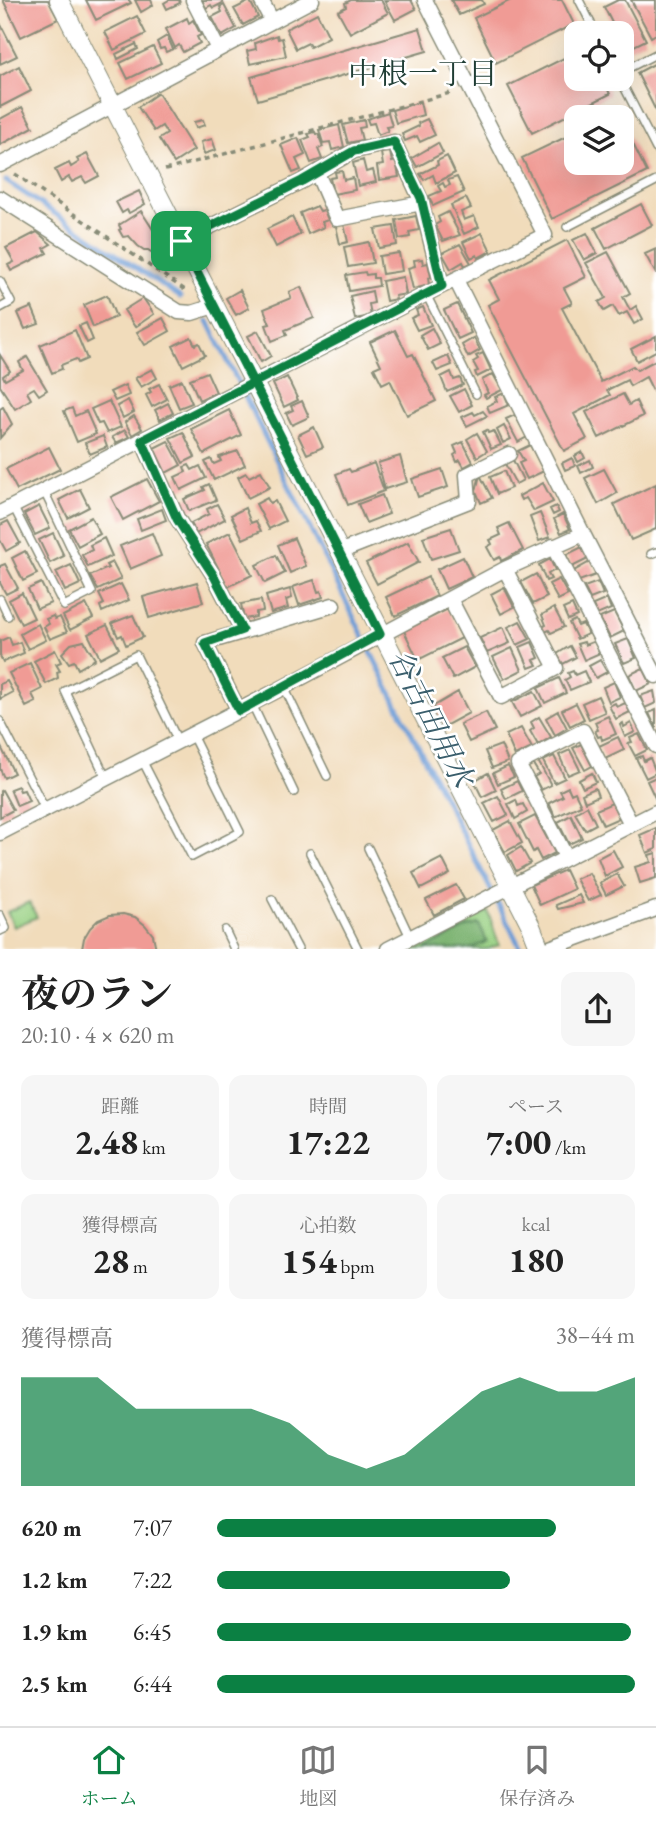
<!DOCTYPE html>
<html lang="ja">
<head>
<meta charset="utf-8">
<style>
  :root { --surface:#fff; --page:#f6f6f6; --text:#222; --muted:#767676; --line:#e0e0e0; --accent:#0b8043 }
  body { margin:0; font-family:"EB Garamond","Noto Serif JP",serif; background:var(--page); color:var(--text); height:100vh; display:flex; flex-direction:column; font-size:26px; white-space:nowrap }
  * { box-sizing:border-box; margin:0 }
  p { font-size:23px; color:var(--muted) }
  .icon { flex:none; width:38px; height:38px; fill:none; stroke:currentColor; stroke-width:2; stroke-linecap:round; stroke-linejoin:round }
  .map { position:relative; height:949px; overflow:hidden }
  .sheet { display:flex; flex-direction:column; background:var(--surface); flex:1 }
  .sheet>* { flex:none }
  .buttons { position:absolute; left:564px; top:21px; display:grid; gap:14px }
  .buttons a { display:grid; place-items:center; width:70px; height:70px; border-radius:14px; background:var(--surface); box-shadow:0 7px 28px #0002; font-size:35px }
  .pin { position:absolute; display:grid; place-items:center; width:60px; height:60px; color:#fff; margin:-30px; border-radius:14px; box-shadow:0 4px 10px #0006 }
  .round { display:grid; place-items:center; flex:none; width:74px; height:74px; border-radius:14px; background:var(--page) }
  .overview { display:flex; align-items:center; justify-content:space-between; height:119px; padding:0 21px }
  h1 { font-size:38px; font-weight:700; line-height:52px }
  .stats { display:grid; grid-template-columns:repeat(3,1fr); gap:10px; height:119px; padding:7px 21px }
  .stats div { display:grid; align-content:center; border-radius:14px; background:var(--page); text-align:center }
  .stats b { font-size:35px; font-weight:700 }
  .stats small { font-size:19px; font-weight:400 }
  .stats p { font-size:19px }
  .chart { height:196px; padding:14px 21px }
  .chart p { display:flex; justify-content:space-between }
  .chart svg { width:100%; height:126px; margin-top:7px; fill:var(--accent); opacity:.7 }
  ul { padding:0 21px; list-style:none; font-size:23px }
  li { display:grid; grid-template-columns:112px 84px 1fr; align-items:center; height:52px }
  li i { height:18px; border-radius:9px; background:var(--accent) }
  .tabs { display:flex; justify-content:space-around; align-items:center; height:98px; border-top:2px solid var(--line); background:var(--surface); font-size:19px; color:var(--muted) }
  .tabs a { display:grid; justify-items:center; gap:4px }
  .tabs .selected { color:var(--accent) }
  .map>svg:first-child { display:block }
  .green { fill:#98d082; stroke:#5c865b; stroke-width:2 }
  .forest { fill:#7ab270; stroke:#4c7852; stroke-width:2 }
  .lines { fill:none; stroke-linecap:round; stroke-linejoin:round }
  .stream { stroke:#6c9bd5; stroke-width:5 }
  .building { fill:#f09b95 }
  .service-casing { stroke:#888c78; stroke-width:10 }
  .minor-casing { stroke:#888c78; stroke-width:17 }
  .tertiary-casing { stroke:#888c78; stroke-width:20 }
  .path { stroke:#888c78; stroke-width:3.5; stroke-dasharray:5 5; stroke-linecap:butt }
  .service { stroke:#fff; stroke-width:7 }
  .minor { stroke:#fff; stroke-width:14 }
  .tertiary { stroke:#fff; stroke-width:18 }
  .route-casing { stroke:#fff; stroke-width:14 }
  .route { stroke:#0b8043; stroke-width:9 }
  .labels { text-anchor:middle; stroke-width:5; stroke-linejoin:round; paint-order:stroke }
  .neighbourhood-label { font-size:30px; fill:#1f3d34; stroke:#fff }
  .water-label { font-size:30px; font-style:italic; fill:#3a5e6c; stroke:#fff }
</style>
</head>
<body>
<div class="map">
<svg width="656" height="949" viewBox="0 0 656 949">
  <rect width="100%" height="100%" fill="#fff"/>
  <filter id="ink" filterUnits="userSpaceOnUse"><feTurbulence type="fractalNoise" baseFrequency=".0143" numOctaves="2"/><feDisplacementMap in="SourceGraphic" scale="14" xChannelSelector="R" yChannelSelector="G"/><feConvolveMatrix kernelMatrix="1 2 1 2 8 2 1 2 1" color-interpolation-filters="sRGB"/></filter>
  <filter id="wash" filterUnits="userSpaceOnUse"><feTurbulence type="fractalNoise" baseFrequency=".00686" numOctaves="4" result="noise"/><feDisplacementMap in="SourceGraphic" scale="28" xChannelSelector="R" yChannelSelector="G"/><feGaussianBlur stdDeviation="1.57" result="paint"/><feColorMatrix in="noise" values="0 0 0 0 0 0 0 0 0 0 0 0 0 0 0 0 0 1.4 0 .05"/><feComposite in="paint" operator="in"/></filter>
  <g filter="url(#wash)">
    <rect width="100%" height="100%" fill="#f1dcbb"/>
    <path class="green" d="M29,902l8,15 -23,10 -7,-15z
      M488,911l11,34 -11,4h-79z"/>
    <path class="forest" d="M479,924l8,18 -18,7h-44l42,-22z"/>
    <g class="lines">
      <path class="stream" d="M6,181l174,116
        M208,321l181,368 131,258"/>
    </g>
    <g id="blocks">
      <path class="building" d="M3,0h45l10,19 -37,18z
        M86,0h43l2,3 -35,17z
        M135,0h16l2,5 -12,7z
        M169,0h10l1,3 -13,6 -3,-6z
        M202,0h19l2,3 -10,5 -2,-3 -5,3z
        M351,0h30l7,13 -38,20 -12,-22 8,-4 -1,-4z
        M384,0h27l5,9 -21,11z
        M451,0h31l2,4 -25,11z
        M511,0h51l12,24 -78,39 -22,-45z
        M618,0h7l21,40 -20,10 -5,-9v-8h-4l-13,-26z
        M631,0h25v34l-5,3z
        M250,1l8,16 -15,8 -9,-16z
        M224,5l12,23 -14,8 -10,-19 10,-5 -2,-5z
        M317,13l12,24 -19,10 -2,-4 -12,6 -10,-20z
        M137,16l9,18 -32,16 -9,-18z
        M187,18l2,5 4,-3 8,15 -4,2 3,6 -17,9 -4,-7 -4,3 -9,-19z
        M0,23l17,33 -17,8z
        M420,28l7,23 -169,49 -7,-23z
        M277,35l1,4 4,-1 4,18 -36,8 -3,-13 9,-2 -1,-6z
        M167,36l6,13 -7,3 -2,-4 -4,1 -3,-7z
        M136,44l2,5 -20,10 -2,-5z
        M153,47l8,16 -33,16 -8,-16z
        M576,52v27h27l7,15 -78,39 -24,-47z
        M656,63v48l-19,-38z
        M19,66l12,25 -31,16v-31z
        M158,93l36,57 -20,13 -15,-24 8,-5 -5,-8 -8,5 -16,-24z
        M420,102l3,13 -27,8 -4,-13z
        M22,107l11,20 -33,18v-26z
        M617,111l3,6h-15z
        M388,112l4,14 -6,1 2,4 -10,4 -4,-12 -5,1 -2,-5z
        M427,119l8,16 -15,7 -3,-6 -12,5 -3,-7 17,-8 -1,-3z
        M203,120l2,5 -9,3 -2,-6z
        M364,120l1,7 -6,1 3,12 -14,3 -5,-18z
        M621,120l26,52 -95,47 -30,-61 54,-26v31h45z
        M339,125l5,22 -12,3 -2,-8 -7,1 -4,-13z
        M315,132l1,2h2l5,13 -5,2 4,10 -11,4 -9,-23 8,-3 -2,-3z
        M298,138l7,17 -9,4 5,11 -8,3 -12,-28z
        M212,139l4,11 -12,4 -3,-12z
        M438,143l5,10 -26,14 -5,-9z
        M390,152l2,10 4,-1 3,16 -20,3 -2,-14 6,-1 -2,-12z
        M87,154l12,22 -13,7 -4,-6 -10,5 -3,-5 -8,5 -6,-12 14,-7 2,4 8,-5 -2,-3z
        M447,156l8,17 -19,10 -3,-8 -9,5 -4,-6 18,-9 -1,-4z
        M363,160l3,12 7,-2 3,12 -18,4 -5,-23z
        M342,171l2,9 9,-2 2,12 -22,4 -3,-16 6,-1 -1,-5z
        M457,177l7,15 -31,14 -4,-10 12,-5 -3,-5 5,-3 2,4 5,-2 -2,-5z
        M139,191l6,13 -16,9 -2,-3 -5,3 -6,-11z
        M466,198l5,10 -10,4 3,8 10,-4 5,11 -15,7 -13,-29z
        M641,204l11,21 -46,24 -11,-21z
        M317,206l3,5 4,-1 4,10 -6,2 2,5 -16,7 -8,-21z
        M141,211l15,23h5l13,25 -6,4 -20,-13h-4l-6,-4 -9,-10 -6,1 -4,-7 2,-1 -2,-4z
        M448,212l12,23 -17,6 -8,-16 5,-3 -2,-5z
        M416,216l3,14 -10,2 1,5 -11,2 -3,-19z
        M292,217l9,17 -25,13 -9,-18z
        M344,224l4,18 -8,2 -4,-18z
        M394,226l3,19 -18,3 -4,-19z
        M37,232l14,12 -7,4 3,5 -36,18 -3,-6 6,-3 -8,-14z
        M482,233l9,18 -13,7 -1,-3 -6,3 -8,-16z
        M587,233l10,20 -13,7 -11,-20z
        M567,240l19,37 -22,11 8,15 -10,5 39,74 32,-16 4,4 19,-10v37l-10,-20 -16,9 -3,-6 -20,10 3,5 -36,19 13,25 -23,12 -76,-146 11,-6 -10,-19z
        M369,242l4,21 -25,4 -4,-20z
        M460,244l11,19 -6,3 -2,-4 -12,7 -9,-16z
        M656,249v25l-11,-20z
        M608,252l22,41 -7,4 7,13 6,-4 7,13 -9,5 -7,-12 -8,4 -6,-10 -9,5 -5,-9 7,-4 -20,-35z
        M399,253l3,18 -20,3 -3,-18z
        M422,259l1,5 5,-1 3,14 -3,1 1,7 -16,4 -5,-21 7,-2 -1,-6z
        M365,272l1,3 7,-1v4h5l1,8 -30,5 -3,-16z
        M403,277l3,17 -11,2 1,3 -10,2 -4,-20z
        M301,287l13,31 -29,12 2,5 -15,6 -6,-16 4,-1 -6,-15 27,-11 -2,-6z
        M240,290l9,18 -13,7 -10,-17z
        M372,291l2,12 -5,1 2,12 -16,3 -5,-23z
        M107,295l9,22 -23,10 -9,-22z
        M143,298l11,16 -19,13 -11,-17z
        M457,304l14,29 -13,6 -14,-29z
        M32,307l7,17 -14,5 -7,-16z
        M423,307l8,18 -14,5 -6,-12 7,-3 -2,-5z
        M163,318l7,13 -25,14 -8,-13z
        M86,323l7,17 -6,3 -8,-17z
        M432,328l8,16 -12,6 -8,-15z
        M75,330l12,29 -9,4 -2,-4 -15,6 1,4 -10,4 -12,-28z
        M395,330l13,26 5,-2 23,47 -29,14 -17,-35 -8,4 -8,-16 7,-3 -11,-23z
        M258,331l13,25 -10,6 -13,-26z
        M656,336v15l-19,10 -6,-12z
        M191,337l4,8 4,-2 6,12 -22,11 -10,-20z
        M474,338l6,12 -12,7 -6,-12z
        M483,353l8,17 -14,7 -2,-5 3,-1 -5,-9 5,-3 -2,-3z
        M0,355l10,16 -7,5 2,4 18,-10 -4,-8 8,-5 20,33 -8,5 -5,-7 -7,4 4,7 -16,10 -15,-23z
        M448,356l4,9 -15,6 -4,-8z
        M152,369l5,9 -16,9 -6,-9z
        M207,372l9,20 -17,8 -9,-21z
        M451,372l3,8 6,-2 3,7 -16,7 -6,-15z
        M493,374l9,16 -16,8 -2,-3 4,-2 -6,-13z
        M287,377l11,23 -14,7 -11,-23z
        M182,380l10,23 -13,5 -10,-23z
        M159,384l8,15 -15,8 -6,-12 5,-3 -2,-3z
        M125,385l4,10 -14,6 -5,-9z
        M464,389l8,16 -13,7 -9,-16z
        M504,393l5,12 -19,8 -3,-7 10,-5 -2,-4z
        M623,394l6,11 7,-4 7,15 -44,22 -13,-26z
        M128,400l6,12 -11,6 -6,-12z
        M109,401l12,26 -14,6 -5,-10 -4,1 -7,-15z
        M302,401l7,16 -17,8 -6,-12 7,-3 -2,-4z
        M168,403l5,10 -13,7 -5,-10z
        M3,407l9,17 -12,14v-29z
        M72,408l3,8 11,-5 10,23 -19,8 -13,-31z
        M229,410l12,25 -37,19 -13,-25z
        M483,411l4,5 -20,10 -5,-9 11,-5 2,3z
        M515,415l12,22 -9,5 -12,-23z
        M134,416l8,13 -10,6 -7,-13z
        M504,426l7,13 -8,4 -6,-13z
        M314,427l9,20 -16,7 -9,-19z
        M125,430l4,7 -13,6 -4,-6z
        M487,430l1,3 6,-2 7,14 -10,4 -8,-17z
        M183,432l12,25 -12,6 -13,-25z
        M477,433l10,18 -10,6 -10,-18z
        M103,436l4,11 -17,7 -5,-11z
        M168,441l13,24 -15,8 -12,-25z
        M463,442l10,20 -9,5 -4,-7 -3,2 -3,-7 3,-2 -3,-7z
        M530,445l14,26 -17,8 -8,-16 5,-2 -6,-10z
        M49,447l11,22 -43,21 -11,-21z
        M238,451l7,14 -31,15 -9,-18 6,-3 3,5 7,-3 -2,-4z
        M582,452l3,6 -7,4 -3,-6z
        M400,456l7,26 -22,7 -7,-26z
        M572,458l3,8 -10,4 -3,-7z
        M513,460l10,20 -7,4 -11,-20z
        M590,460l3,7 -12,6 -3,-7z
        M374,463l10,28 -36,14 -12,-31 13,-5 2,3z
        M189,465l3,5 8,-4 6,12 -25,12 -6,-13 11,-5 -2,-5z
        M442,469l6,18 -30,10 -6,-18z
        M604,469l13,24 -19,11 -13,-26z
        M261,471l9,16 -22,11 -10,-21 8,-4 3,4z
        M504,471l7,17 -14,6 -7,-17z
        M480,475l12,23 -11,5 -5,-12z
        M147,479l12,22 -36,19 -12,-23z
        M543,483l10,19 -19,9 -8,-13 -5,2 -2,-4z
        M209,484l7,16 -27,11 -5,-12 21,-9 -2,-3z
        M656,484v45l-25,11 -17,-36z
        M80,489l9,18 -21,11 -9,-18z
        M382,495l7,19 -23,9 -8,-19z
        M267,498l3,5 5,-2 10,20 -16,8 -13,-25z
        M217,504l8,15 -29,15 -5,-11 18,-9 -2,-5z
        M39,506l11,22 -15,7 -11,-21z
        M556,506l3,6 -6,3 -3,-6z
        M245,508l6,15 5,-2 5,10 -18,8 -12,-24z
        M162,509l4,11 -25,10 -4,-11z
        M540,513l10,24 -11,4 -9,-24z
        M563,514l7,15 -9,4 -7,-14z
        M91,517l9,17 -22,12 -9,-17z
        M8,521l12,22 -14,8 -6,-11v-15z
        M509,523l14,27 -22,11 -1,-4 -6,3 -7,-13 5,-3 -2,-4 11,-5 -3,-7z
        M451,528l8,22 -28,9 -8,-22z
        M230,532l22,43 -24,12 -22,-43z
        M53,533l11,23 -14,7 -11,-23z
        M152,533l9,23 -31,13 -10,-23z
        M104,538l8,18 -24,11 -6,-12 10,-5 -2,-5z
        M294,538l12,28 -16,7 -12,-28z
        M408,542l11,20 -42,22 -11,-21z
        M582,547l6,12 -16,8 -6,-12z
        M25,551l12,23 -14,7 -11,-23z
        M276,555l9,18 -20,10 -9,-18z
        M463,557l9,20 -26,12 -9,-20z
        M550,559l5,11 -7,4 3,5 -5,2 -7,-16z
        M112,562l9,17 -23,11 -8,-14 18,-8 -2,-3z
        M590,562l6,13 -17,6 -5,-10z
        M5,564l13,24 -12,6 -6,-11v-17z
        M71,565l9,19 -15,7 -9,-19z
        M536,574l11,23 -14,7 -12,-22z
        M428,577l9,19 -42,20 -9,-19z
        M559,579l9,16 -10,5 -9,-16z
        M314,580l4,12 3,-1 2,6 -24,8 -6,-18z
        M197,582l6,20 -54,16 -6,-21z
        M598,582l5,12 -13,5 -6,-12z
        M41,583l10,20 -14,6 -9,-20z
        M121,584l8,16 -27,12 -2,-6 4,-2 -5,-10z
        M504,587l10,20 -13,7 -10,-20z
        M290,589l2,9 -6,2 2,8 -17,5 -5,-17z
        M22,593l12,25 -13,6 -12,-24z
        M607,599l4,10 -14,6 -4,-10z
        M261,600l2,11 -7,1v5l-12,2 -3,-15z
        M86,604l7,14 -23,12 -7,-14z
        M572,605l5,11 -9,4 -5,-11z
        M554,608l10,19 -13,6 -2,-3 -4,2 -3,-5 4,-2 -4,-10z
        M448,609l14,29 -44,22 -14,-29z
        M614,612l10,19 -14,7 -10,-20z
        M133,615l10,22 -17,8 -4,-10 -4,2 -6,-14z
        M53,616l2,3 5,-2 7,15 -17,7 -6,-12 5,-3 -3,-5z
        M575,620l3,6 5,-2 5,10 -11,5 -8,-16z
        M520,621l10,18 -13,6 -9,-18z
        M38,624l8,16 -18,9 -8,-15z
        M107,625l12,23 -19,10 -12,-24z
        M503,627l7,16 -23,10 -7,-15z
        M9,637l3,8 8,-3 4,11 -21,9 -3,-6v-15z
        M628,639l8,19 -12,5 -9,-19z
        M84,641l11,18 -17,10 -4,-8 -5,2 -7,-10 9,-9z
        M595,641l5,12 -16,7 -7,-16 7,-2 1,3z
        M532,642l7,16 -5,2 3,5 -8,3 -9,-21z
        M570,646l6,11 -13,7 -6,-10z
        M464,647l11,20 -22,12 -11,-21z
        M512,648l10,22 -18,9 -11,-22z
        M55,650l6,12 -5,2 4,7 -3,1 1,6 -12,6 -12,-23z
        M600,660l7,12 -11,6 -7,-12z
        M30,663l12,26 -10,5 4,8 -10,5 -17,-34z
        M643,668l8,16 -15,7 -7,-16z
        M573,671l2,4 9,-4 5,11 -19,8 -5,-10 5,-3 -2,-4z
        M559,678l7,15 -21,10 -7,-15z
        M7,681l6,11 -13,7v-15z
        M614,682l6,15 -11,5 -6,-15z
        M534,691l8,15 -22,11 -8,-15z
        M654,691l2,12 -11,5 -5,-12z
        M458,692l11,21 -24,13 -11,-20z
        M598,696l7,16 -16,7 -7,-16z
        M576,703l8,16 -14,7 -8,-16z
        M615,703l2,4 8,-4 5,9 -14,7 -7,-13z
        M656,710v19l-7,-16z
        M558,711l9,17 -12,7 -9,-17z
        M486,712l9,18 -26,12 -9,-18z
        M608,716l8,18 -14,6 -1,-4 -3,1 -3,-6 3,-1 -3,-8z
        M539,717l12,20 -13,8 -8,-14 4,-3 -3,-6z
        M623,723l1,4 7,-4 4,9 -10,5 -5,-12z
        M521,728l11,20 -17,8 -9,-21z
        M639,734l8,16 -12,6 -7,-13 4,-1 -2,-4z
        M618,737l6,13 -19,9 -6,-13z
        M581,744l11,22 -7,4 -12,-22z
        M0,745l14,28 -10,5 -4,-9z
        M501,745l7,17 -16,6 -7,-17z
        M570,750l10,20 -12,5 -9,-20z
        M554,756l11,22 -11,5 -11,-22z
        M642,756l2,5 6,-3 6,15 -10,5 -10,-20z
        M538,761l13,24 -10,5 -7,-13 5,-3 -6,-10z
        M508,766l6,11 -16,7 -5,-11z
        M488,773l8,17 -14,7 -8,-16z
        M592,773l4,9 -13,6 -4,-8z
        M656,777v23l-9,-19z
        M517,781l5,10 -16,8 -5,-10z
        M18,786l2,5 4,-1 5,11 -12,5 -7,-17z
        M568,787l3,7 4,-2 6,13 -26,12 -6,-14 14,-7 -3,-5z
        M595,788l3,8 -13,6 -3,-8z
        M2,790l11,20 -13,7v-26z
        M498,796l10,19 -14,7 -10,-19z
        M516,800l2,6 5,-2 4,8 -12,7 -7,-15z
        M612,803l7,15 -16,7 -7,-15z
        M587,806l9,18 -11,6 -10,-17z
        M571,815l11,23 -13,6 -11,-22z
        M535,816l20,37 -14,7 -5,-10 -3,2 -14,-28z
        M510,821l12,22 -17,9 -12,-22z
        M656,828v21l-9,4 -7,-18z
        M521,847l9,16 -14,8 -8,-16z
        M613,850l9,17 -17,9 -7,-18z
        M656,853v25l-16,5 -5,-16 16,-5 -2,-7z
        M442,858l8,16 -29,15 -8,-16z
        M565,870l9,19 -34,16 -9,-20z
        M589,873l12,22 -13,6 -12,-22z
        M617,874l7,12 -18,9 -6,-12z
        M456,885l8,14 -30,16 -8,-15z
        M579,895l4,8 -25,6 -2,-4z
        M123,914l12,3 10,8 8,10 3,14h-74l2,-11 6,-10 8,-8 12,-5z"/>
    </g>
  </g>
  <g filter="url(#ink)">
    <use href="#blocks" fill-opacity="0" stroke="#888c78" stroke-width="2"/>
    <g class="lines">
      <defs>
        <path id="service" d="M579,0l17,33
          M621,72l35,-18
          M620,79l36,70
          M567,227l89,-46
          M0,281l11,21 -11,6
          M426,294l50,100
          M13,506l51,100 28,-14 -48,-101
          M651,554l5,-2
          M0,599l8,17
          M284,687l43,89
          M252,704l42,88
          M0,721l45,88
          M142,760l50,97 48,-25 -48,-97
          M106,778l-41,-87 71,-36 42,86
          M368,848l42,89
          M310,853l48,96
          M272,899l26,50
          M0,915l6,13 -6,3
          M225,930l9,19"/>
        <path id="minor" d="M193,0l25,49
          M261,0l11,21
          M0,165l312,-165
          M317,173l20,46 85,-16
          M0,198l179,114 13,1 22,-7
          M181,241l121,-60 52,-30 40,-9 26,56 22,88
          M142,440l35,78 37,58 28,54
          M0,513l426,-219 119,-59 -120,-235
          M583,534l73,142
          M553,546l103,200
          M339,552l130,-51 -2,-26 42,-21
          M450,599l51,98 55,-29 -51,-99
          M239,711l-34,-68 128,-38
          M0,833l284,-146 221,-118 78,-35 -127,-254
          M566,857l-48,-93 65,-33 48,93
          M388,949l268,-137
          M547,949l109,-40"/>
        <path id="tertiary" d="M59,0l472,926 9,23"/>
      </defs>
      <use href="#service" class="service-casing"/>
      <use href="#minor" class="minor-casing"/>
      <use href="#tertiary" class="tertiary-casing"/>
      <path class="path" d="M165,170l289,-78
        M15,174l173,118"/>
      <use href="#service" class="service"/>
      <use href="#minor" class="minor"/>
      <use href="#tertiary" class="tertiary"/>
    </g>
  </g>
  <g class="lines" filter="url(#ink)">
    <defs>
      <path id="route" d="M181,241c67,131 134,261 199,393l-141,77 -34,-68 37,-13 -28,-54 -37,-57 -35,-79 300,-154 -21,-88 -27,-56 -40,9 -52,30 -121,60"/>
    </defs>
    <use href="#route" class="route-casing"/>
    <use href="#route" class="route"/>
  </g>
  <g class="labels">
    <g class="neighbourhood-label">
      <text x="423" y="84">中根一丁目</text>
    </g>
    <g class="water-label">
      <text transform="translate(431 718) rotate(63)" y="10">谷古田用水</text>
    </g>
  </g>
</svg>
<div class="buttons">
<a><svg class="icon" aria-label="locate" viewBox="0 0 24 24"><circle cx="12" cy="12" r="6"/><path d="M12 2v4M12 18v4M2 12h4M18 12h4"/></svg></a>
<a><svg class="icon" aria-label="layers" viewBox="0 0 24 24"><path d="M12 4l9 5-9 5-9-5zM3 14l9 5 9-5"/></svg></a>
</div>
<div class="pin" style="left:181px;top:241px;background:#1e9e55"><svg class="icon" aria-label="arrive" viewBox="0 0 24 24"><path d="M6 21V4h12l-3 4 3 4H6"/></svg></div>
</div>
<section class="sheet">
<div class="overview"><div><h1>夜のラン</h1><p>20:10 · 4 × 620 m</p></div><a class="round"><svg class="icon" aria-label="share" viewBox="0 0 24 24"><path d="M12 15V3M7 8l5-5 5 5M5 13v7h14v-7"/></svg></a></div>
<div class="stats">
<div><p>距離</p><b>2.48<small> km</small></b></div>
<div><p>時間</p><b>17:22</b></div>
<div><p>ペース</p><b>7:00<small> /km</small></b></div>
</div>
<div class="stats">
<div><p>獲得標高</p><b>28<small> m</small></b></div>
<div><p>心拍数</p><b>154<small> bpm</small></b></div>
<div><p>kcal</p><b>180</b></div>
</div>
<div class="chart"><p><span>獲得標高</span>38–44 m</p>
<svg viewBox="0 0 160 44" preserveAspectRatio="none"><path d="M0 44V6L10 6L20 6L30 17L40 17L50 17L60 17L70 22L80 33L90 38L100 33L110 22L120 11L130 6L140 11L150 11L160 6V44z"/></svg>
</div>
<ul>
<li><b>620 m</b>7:07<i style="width:81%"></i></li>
<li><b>1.2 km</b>7:22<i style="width:70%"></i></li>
<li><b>1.9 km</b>6:45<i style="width:99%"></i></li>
<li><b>2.5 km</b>6:44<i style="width:100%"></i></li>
</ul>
</section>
<nav class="tabs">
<a class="selected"><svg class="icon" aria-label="home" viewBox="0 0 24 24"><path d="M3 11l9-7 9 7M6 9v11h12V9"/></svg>ホーム</a>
<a><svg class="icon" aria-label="map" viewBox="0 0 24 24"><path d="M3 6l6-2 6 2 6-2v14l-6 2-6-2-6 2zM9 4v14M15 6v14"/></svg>地図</a>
<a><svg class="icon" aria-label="saved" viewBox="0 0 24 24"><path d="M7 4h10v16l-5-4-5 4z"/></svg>保存済み</a>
</nav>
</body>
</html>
